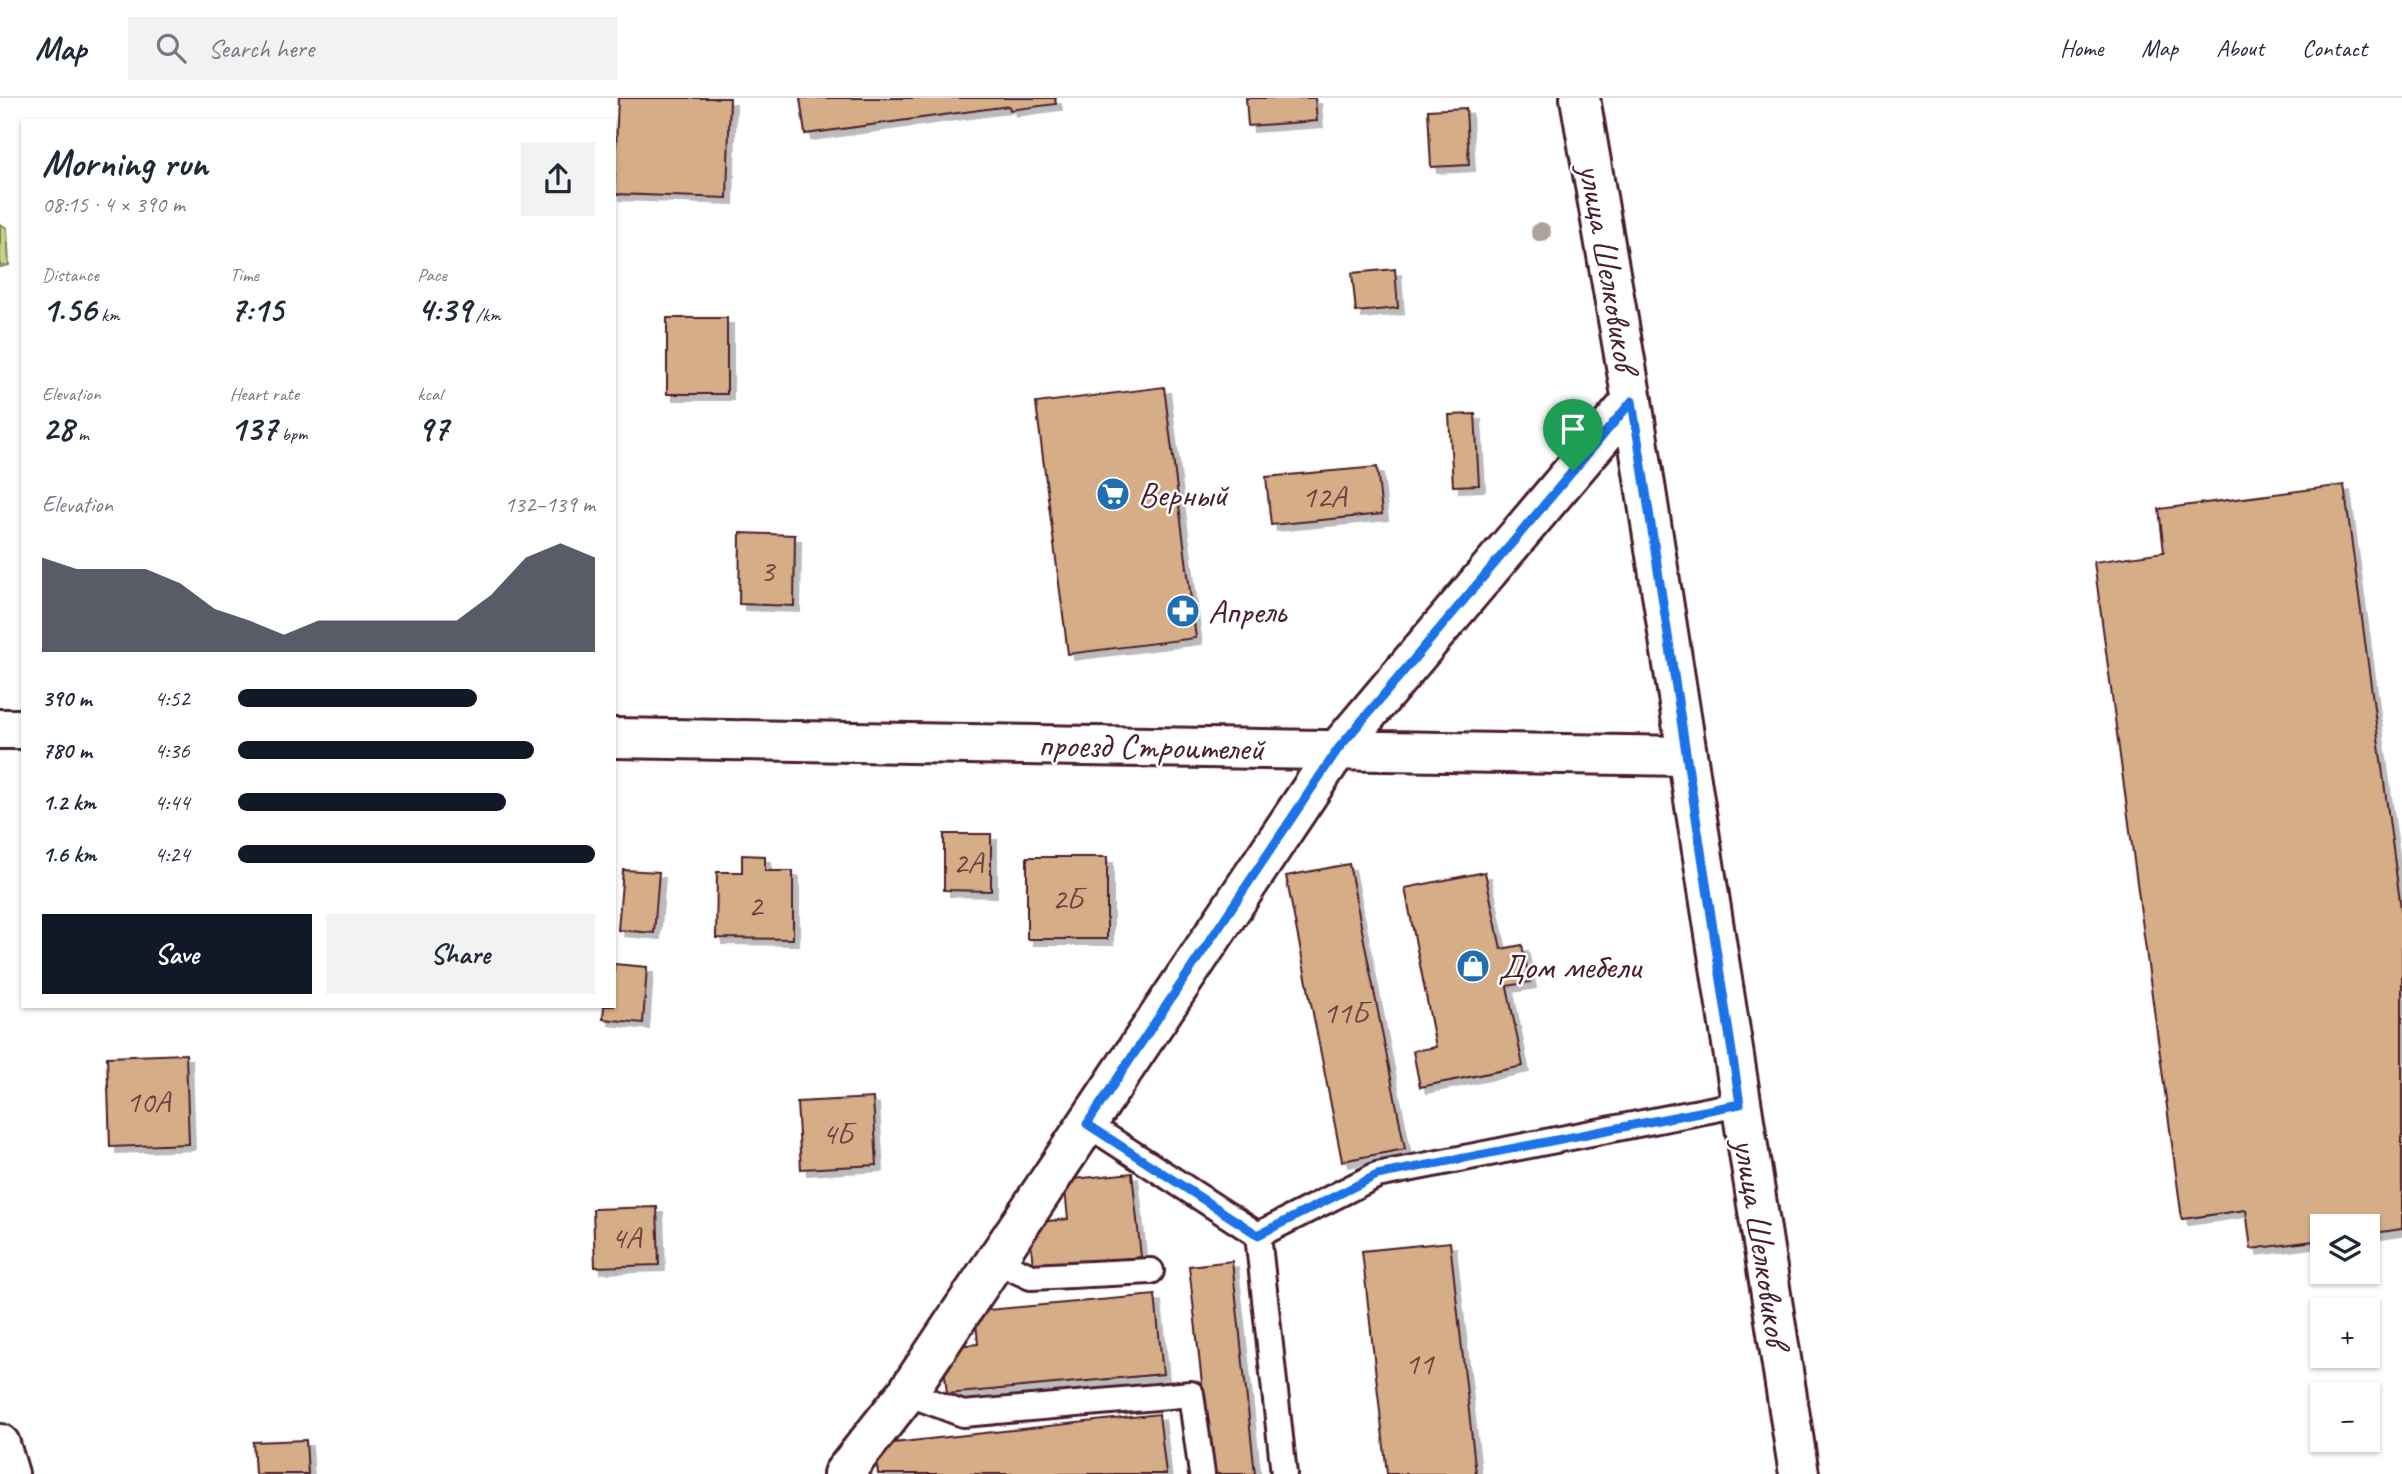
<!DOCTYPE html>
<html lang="en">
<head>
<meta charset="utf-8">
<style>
  :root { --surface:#fff; --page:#f2f2f3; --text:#1f2937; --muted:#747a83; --line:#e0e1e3; --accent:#111827 }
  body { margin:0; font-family:Caveat,sans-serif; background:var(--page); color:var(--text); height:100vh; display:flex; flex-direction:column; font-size:26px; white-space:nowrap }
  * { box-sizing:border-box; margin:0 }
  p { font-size:23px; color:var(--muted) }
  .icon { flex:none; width:38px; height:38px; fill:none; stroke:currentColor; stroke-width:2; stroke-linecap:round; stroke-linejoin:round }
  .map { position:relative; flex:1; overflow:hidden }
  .drawer { position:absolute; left:21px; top:21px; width:595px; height:889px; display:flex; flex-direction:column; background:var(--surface); border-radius:0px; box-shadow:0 2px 5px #0004 }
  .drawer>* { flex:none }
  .tools { position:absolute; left:2310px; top:1116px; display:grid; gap:14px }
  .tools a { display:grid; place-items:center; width:70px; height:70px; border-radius:0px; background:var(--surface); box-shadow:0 2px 5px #0004; font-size:35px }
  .pin { position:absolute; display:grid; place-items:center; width:60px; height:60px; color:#fff; margin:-72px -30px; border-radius:50% 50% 50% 0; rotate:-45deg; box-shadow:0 0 7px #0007 }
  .pin .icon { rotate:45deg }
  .round { display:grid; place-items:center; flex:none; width:74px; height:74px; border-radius:0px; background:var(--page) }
  .summary { display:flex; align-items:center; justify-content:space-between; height:119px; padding:0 21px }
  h1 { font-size:38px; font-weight:700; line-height:52px }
  .stats { display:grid; grid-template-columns:repeat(3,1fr); gap:10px; height:119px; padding:7px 21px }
  .stats div { display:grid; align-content:center }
  .stats b { font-size:35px; font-weight:700 }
  .stats small { font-size:19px; font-weight:400 }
  .stats p { font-size:19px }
  .chart { height:196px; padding:14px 21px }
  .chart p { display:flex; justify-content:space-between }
  .chart svg { width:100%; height:126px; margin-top:7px; fill:var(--accent); opacity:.7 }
  .button { display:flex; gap:14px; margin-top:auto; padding:14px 21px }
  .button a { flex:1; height:80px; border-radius:0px; background:var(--accent); color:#fff; font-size:28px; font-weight:700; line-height:80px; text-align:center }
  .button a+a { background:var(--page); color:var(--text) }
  ul { padding:0 21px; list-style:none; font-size:23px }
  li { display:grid; grid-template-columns:112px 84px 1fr; align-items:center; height:52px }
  li i { height:18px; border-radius:9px; background:var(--accent) }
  header { display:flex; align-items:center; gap:42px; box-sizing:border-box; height:98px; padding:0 35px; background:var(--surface); border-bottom:2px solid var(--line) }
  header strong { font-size:33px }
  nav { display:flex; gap:38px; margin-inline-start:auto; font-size:24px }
  .search { width:490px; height:63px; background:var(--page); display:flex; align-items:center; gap:18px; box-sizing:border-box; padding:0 24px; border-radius:0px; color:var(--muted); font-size:26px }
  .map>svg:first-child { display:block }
  .green { fill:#c0d48a; stroke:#857a5a; stroke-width:2 }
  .building { fill:#d5ad86; stroke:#4a1f2b; stroke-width:2; filter:url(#shadow) }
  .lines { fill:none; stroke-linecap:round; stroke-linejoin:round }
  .lane-casing { stroke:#4a1f2b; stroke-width:30 }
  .street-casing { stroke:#4a1f2b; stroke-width:44 }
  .secondary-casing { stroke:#4a1f2b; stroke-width:44 }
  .lane { stroke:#fff; stroke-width:24 }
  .street { stroke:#fff; stroke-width:38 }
  .secondary { stroke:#fff; stroke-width:38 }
  .tree { fill:#afa29a }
  .route-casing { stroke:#fff; stroke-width:14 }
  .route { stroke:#1a73e8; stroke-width:9 }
  .labels { text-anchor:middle; stroke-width:5; stroke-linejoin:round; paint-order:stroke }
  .number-label { font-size:32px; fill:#6d4242 }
  .street-label { font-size:35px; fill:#4a1f2b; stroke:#fff }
  .poi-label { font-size:35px; fill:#4a1f2b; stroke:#fff; text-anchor:start }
</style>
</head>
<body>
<header>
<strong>Map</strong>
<div class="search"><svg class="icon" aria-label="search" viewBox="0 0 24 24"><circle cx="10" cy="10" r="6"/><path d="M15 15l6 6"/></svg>Search here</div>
<nav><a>Home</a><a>Map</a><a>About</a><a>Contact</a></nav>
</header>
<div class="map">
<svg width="2402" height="1376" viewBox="0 0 2402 1376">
  <defs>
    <filter id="shadow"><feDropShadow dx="6" dy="6" stdDeviation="0" flood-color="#0004"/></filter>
  </defs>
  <rect width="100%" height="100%" fill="#fff"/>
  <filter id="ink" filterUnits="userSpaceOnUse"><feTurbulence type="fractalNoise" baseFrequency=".0143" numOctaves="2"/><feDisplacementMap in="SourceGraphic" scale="14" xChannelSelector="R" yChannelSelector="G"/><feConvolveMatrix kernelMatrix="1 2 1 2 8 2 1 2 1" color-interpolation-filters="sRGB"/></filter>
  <g filter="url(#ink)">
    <path class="green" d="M0,126l7,4 2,37 -9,2z"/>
    <path class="building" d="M618,0h112l-3,100 -113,-4z
      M800,0h255l1,6 -46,6 -1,-4 -204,28z
      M1246,0h69l2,23 -69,5z
      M1466,10l3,57 -38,2 -3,-57z
      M1395,171l3,39 -42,4 -4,-39z
      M667,220h60v76h-60z
      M1164,289l32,251 -128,16 -32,-251z
      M1475,316l4,71 -26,1 -4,-71z
      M1377,369l5,47 -111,11 -5,-48z
      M2344,387l58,431v313l-34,5v-7h-46v13l-71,9 -5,-39 -64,9 -88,-657 70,-10 -5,-43z
      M740,435l55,2 -1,71 -55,-2z
      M944,736h47v57l-47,-1z
      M742,757l23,1v15h28v68l-77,-1 1,-66h25z
      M1027,759h80v82h-80z
      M1349,766l56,285 -63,12 -56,-285z
      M623,772l36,2 -5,61 -36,-3z
      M1485,774l16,77 21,-4 8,37 -23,4 16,80 -103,21 -7,-36 23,-4 -31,-159z
      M614,866l33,3 -4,56 -40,-4 1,-13h10z
      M186,956l3,90 -79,3 -3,-90z
      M873,1000l4,67 -76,4 -4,-67z
      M1132,1075l9,84 -108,11 -4,-45 39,-4 -4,-39z
      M657,1109l2,58 -64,2 -2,-58z
      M1450,1144l26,232h-89l-25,-223z
      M1232,1163l23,213h-43l-23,-208z
      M1155,1197l8,79 -216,20 -5,-47 36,-3 -3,-33z
      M1159,1316l7,60h-288l-3,-29z
      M306,1342l2,34h-53l-2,-32z"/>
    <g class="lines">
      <defs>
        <path id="lane" d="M1087,1026l171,111 119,-60 363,-71
          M1258,1137l26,239
          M996,1163l35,16 120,-6
          M907,1295l56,21 228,-20 11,80"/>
        <path id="street" d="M0,631h23
          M614,640l1073,18
          M0,1346l9,30
          M843,1376l64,-81 431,-644 294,-348"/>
        <path id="secondary" d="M1580,0l52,303 167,1073"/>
      </defs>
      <use href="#lane" class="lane-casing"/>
      <use href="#street" class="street-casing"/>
      <use href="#secondary" class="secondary-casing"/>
      <use href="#lane" class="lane"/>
      <use href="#street" class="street"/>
      <use href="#secondary" class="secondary"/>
    </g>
    <circle class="tree" cx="1541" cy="134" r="10"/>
  </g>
  <g class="lines" filter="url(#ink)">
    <defs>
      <path id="route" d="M1632,303l108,703 -363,71 -119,60 -171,-111 251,-375z"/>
    </defs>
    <use href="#route" class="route-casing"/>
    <use href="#route" class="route"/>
  </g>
  <defs>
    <symbol id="supermarket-disc" viewBox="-11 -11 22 22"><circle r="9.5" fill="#1f6fb2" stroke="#fff"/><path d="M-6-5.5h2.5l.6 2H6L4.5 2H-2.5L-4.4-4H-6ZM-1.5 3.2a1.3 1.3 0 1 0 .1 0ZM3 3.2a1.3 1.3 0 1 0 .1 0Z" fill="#fff"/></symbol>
    <symbol id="pharmacy-disc" viewBox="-11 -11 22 22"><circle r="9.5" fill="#1f6fb2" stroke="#fff"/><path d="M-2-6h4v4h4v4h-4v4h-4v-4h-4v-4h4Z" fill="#fff"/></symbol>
    <symbol id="shop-disc" viewBox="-11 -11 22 22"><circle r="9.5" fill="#1f6fb2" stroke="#fff"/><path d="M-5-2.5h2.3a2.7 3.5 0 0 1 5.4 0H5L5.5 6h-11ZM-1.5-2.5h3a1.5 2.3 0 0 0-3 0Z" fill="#fff"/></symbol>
  </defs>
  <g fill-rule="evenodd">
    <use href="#supermarket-disc" x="1094" y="377" width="38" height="38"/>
    <use href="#pharmacy-disc" x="1164" y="494" width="38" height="38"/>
    <use href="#shop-disc" x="1454" y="849" width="38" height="38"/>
  </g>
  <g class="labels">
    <g class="number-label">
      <text x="1324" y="409">12А</text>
      <text x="767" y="483">3</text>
      <text x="968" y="775">2А</text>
      <text x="1067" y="811">2Б</text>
      <text x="755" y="818">2</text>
      <text x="1345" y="925">11Б</text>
      <text x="148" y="1014">10А</text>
      <text x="837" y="1046">4Б</text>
      <text x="626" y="1150">4А</text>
      <text x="1419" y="1276">11</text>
    </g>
    <g class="street-label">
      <text transform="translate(1609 169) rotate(80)" y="12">улица Шелковиков</text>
      <text transform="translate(1151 648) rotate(1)" y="12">проезд Строителей</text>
      <text transform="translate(1762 1144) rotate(81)" y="12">улица Шелковиков</text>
    </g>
    <g class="poi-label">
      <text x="1138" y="408">Верный</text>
      <text x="1208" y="525">Апрель</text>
      <text x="1498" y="880">Дом мебели</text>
    </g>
  </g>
</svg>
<div class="tools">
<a><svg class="icon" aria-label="layers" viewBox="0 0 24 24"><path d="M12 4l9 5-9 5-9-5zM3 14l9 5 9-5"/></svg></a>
<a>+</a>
<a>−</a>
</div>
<div class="pin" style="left:1573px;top:373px;background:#1e9e55"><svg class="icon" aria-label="arrive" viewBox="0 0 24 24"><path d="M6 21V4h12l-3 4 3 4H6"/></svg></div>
<section class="drawer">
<div class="summary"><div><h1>Morning run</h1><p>08:15 · 4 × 390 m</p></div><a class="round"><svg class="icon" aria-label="share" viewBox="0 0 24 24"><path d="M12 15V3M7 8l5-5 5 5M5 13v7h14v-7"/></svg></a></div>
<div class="stats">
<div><p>Distance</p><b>1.56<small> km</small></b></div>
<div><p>Time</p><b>7:15</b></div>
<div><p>Pace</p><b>4:39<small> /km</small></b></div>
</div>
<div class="stats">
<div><p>Elevation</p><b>28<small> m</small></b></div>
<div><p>Heart rate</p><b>137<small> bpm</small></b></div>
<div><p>kcal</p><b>97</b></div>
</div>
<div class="chart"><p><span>Elevation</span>132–139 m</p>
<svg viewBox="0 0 160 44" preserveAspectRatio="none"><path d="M0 44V11L10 15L20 15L30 15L40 20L50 29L60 33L70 38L80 33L90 33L100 33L110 33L120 33L130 24L140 11L150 6L160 11V44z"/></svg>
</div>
<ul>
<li><b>390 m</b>4:52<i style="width:67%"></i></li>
<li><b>780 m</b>4:36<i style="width:83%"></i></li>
<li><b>1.2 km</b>4:44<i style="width:75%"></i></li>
<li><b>1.6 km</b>4:24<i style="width:100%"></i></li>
</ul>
<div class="button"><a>Save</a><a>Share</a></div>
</section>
</div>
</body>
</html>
